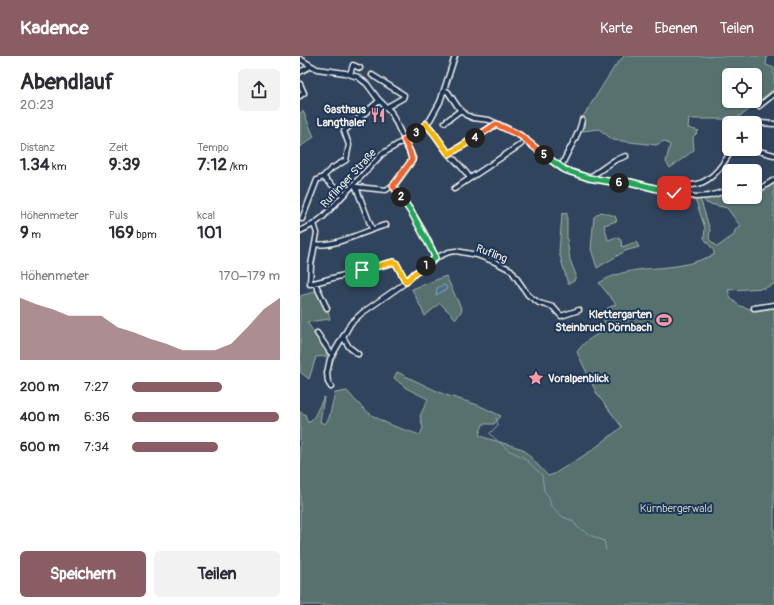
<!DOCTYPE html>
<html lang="de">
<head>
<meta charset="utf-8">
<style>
  :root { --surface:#fff; --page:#f2f2f3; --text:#2b2b33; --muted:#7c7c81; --accent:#8a5d65 }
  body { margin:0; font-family:Pangolin,sans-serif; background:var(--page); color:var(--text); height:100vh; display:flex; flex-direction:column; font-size:15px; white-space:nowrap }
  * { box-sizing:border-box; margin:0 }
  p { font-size:13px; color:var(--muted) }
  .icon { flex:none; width:22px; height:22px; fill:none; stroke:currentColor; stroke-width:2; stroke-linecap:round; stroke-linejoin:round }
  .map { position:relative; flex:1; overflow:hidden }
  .panel { display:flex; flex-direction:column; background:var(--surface); width:300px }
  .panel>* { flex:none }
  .controls { position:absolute; left:422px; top:12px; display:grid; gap:8px }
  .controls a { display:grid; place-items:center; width:40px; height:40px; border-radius:6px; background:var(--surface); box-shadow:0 1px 3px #0004; font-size:20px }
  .pin { position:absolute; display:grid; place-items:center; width:34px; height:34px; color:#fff; margin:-17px; border-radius:8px; box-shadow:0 2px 6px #0006 }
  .km { position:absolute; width:20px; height:20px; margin:-10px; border-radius:50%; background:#222; color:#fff; font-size:11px; line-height:20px; text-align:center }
  .round { display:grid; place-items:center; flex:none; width:42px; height:42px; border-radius:6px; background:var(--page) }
  .head { display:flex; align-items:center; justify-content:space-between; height:68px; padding:0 20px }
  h1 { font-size:22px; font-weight:700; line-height:30px }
  .stats { display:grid; grid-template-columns:repeat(3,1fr); gap:6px; height:68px; padding:4px 20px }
  .stats div { display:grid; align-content:center }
  .stats b { font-size:17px; font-weight:700 }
  .stats small { font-size:11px; font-weight:400 }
  .stats p { font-size:11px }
  .chart { height:112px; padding:8px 20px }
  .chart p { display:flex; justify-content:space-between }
  .chart svg { width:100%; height:72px; margin-top:4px; fill:var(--accent); opacity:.7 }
  .cta { display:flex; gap:8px; margin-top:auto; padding:8px 20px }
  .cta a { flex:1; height:46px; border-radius:6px; background:var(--accent); color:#fff; font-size:16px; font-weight:700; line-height:46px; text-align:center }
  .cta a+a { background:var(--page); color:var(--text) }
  ul { padding:0 20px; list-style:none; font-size:13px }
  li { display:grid; grid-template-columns:64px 48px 1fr; align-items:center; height:30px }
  li i { height:10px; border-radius:5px; background:var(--accent) }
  header { display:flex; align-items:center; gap:24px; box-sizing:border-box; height:56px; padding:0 20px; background:var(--accent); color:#fff }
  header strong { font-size:19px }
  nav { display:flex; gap:22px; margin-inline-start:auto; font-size:14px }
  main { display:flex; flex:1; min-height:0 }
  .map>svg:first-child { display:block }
  .green { fill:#56716e; stroke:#a5b1ab; fill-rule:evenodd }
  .water { fill:#476d8f; stroke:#8ca2b3 }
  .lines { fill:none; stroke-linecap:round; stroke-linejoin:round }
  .stream { stroke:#8ca2b3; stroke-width:1 }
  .minor-casing { stroke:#f4f1e8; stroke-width:7 }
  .minor { stroke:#1d3557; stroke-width:4 }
  .split-1-casing { stroke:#fff; stroke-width:8 }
  .split-2-casing { stroke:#fff; stroke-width:8 }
  .split-3-casing { stroke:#fff; stroke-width:8 }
  .split-4-casing { stroke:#fff; stroke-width:8 }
  .split-5-casing { stroke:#fff; stroke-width:8 }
  .split-6-casing { stroke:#fff; stroke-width:8 }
  .split-7-casing { stroke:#fff; stroke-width:8 }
  .split-1 { stroke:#f5b400; stroke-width:5 }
  .split-2 { stroke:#22a559; stroke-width:5 }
  .split-3 { stroke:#f0652b; stroke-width:5 }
  .split-4 { stroke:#f5b400; stroke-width:5 }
  .split-5 { stroke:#f0652b; stroke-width:5 }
  .split-6 { stroke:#22a559; stroke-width:5 }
  .split-7 { stroke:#22a559; stroke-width:5 }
  .labels { text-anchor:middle; stroke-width:4; stroke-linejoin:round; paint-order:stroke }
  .poi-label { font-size:11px; font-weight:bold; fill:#f4f1e8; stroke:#1d3557; text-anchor:end }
  .street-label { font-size:11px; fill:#f4f1e8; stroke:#1d3557 }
  .park-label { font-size:11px; fill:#bdc4bd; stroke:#1d3557 }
</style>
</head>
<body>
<header>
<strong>Kadence</strong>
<nav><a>Karte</a><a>Ebenen</a><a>Teilen</a></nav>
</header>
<main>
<section class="panel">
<div class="head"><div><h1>Abendlauf</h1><p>20:23</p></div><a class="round"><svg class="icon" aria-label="share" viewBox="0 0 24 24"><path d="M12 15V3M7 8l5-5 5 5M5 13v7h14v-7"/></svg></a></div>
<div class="stats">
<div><p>Distanz</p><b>1.34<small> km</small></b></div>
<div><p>Zeit</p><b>9:39</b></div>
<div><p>Tempo</p><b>7:12<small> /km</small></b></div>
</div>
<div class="stats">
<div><p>Höhenmeter</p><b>9<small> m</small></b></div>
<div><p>Puls</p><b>169<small> bpm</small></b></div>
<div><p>kcal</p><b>101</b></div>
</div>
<div class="chart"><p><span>Höhenmeter</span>170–179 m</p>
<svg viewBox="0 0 160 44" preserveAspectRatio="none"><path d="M0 44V6L10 10L20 13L30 17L40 17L50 17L60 24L70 27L80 31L90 34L100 38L110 38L120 38L130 34L140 24L150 13L160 6V44z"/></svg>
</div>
<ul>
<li><b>200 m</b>7:27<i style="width:61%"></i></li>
<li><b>400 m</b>6:36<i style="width:99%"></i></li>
<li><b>600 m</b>7:34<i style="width:58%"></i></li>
</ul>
<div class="cta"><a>Speichern</a><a>Teilen</a></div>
</section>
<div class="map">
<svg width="474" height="549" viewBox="0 0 474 549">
  <rect width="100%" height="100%" fill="#31445d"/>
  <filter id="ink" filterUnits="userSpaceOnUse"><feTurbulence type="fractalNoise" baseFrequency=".025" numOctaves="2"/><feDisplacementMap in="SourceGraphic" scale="8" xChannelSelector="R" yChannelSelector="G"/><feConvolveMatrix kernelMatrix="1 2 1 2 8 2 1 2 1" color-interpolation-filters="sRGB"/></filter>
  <g filter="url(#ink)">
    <path class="green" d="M324,0h143l-1,9 8,3v21l-29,24 -11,6h-45l-1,9 11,3 -6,6 1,13 -24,18 -4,-6 4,-17 -6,-4 -8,4 -43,-5 -14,-11 -16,2 -1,-11 2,-5 31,-49zM429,19h26v26h-26z
      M3,55l11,26 -14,10v-34z
      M474,126v102l-9,4 -37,2 3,9 9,7 17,5 17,-3v297h-474v-193l5,2 3,9 6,-6 10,-20 -4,25 5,2 4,-6 6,-25 12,-2c9,10 18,21 30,27 13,8 29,12 43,17l3,-7 -3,-12 8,-17 -22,-11 -12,-10 3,-6 46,22 35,11 23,11 -7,8h-11l-4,11 7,3 37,11 25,27 6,-2 37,-23 31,-24 -25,-33 -20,-42c8,-12 18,-17 31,-22l-8,-18 16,-8 -17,-21c29,-18 57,-12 88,-19 9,-2 18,-6 27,-9v-4l-10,-13 1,-10 -9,-27 -14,-4v-1l16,2 3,3 9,29 -1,9 8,8 17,-12 1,-5 6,-3 -14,-19 -21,-5 -4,-6 27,-5v5h26v-4z
      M301,156l14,4 2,5 -13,4 4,15 9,-3 4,3 1,7 14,-5 3,5 -14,4 -28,17 -6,-19 3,-32z
      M267,157v26l3,21 6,15 -2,6 -6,3 -9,-32 3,-38z
      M146,220l16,34 -6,9 -16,-16 -15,13 -13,-27z
      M17,235l11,20 2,8 -23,3 18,27 2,7 -11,1 -7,22 -9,-7v-76z"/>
    <path class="water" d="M144,229l2,1 1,3 -11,6 1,-7z"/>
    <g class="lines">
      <path class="stream" d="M196,362l2,7 -8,8 1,2 17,15 15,7 19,18 2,16 5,6 2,9 12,11 10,4 4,6 13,8 14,6 2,9"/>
      <defs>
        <path id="minor" d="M0,3l17,10 28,4 13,4 9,7 11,15 13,13 19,40 3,6 -1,3 -15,21 -11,8 -29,-3
          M0,16l11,-6
          M50,18l3,-9 7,3
          M72,19l32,20 -1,3 -16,9
          M0,28l4,9 -4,3
          M144,34l4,2 10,15 8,8 7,3 16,2 28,13 40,32 14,7 18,6 22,4h19l44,11 22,4 13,-1 20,-6
          M459,50l15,-12
          M435,65l39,3
          M145,66l16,-12
          M126,68c10,9 15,21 23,30 8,8 15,15 21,24
          M451,93l23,6
          M149,98l47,-30
          M261,112c5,-17 18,-30 21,-48
          M289,122l26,-18 11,-4
          M93,130c14,19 36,49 42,72l14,-6 7,-1 21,4 18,7 16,8 17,25 11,8 14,4 8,9 18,-6
          M56,131l16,42
          M154,133l66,-44 6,-6
          M362,133c10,-4 19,-3 30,-4 19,-1 32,-21 40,-36
          M455,136l19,-12
          M43,139l-20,-18 8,-8 15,-9 3,-15 -5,-14 35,-30
          M2,163l15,-39 6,-3
          M14,168l3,9 -6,32 -1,19 84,-22 2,1 10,19
          M0,175l14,-7 9,-7 59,-63 34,-21 14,-13 10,-18 15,-46
          M15,188c18,4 52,-14 71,-19
          M15,227l12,25
          M454,252l20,-3
          M17,277l13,19 3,2
          M43,281l6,10 9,7
          M31,331l-3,-5 -1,-9 3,-14 21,-36 11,-10 40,-28 13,-12 16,-10 4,-5"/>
      </defs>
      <use href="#minor" class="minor-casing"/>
      <use href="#minor" class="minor"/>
    </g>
  </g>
  <g class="lines" filter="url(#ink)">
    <defs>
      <path id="split-1" d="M62,214l32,-8 2,1 10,19 9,-9 11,-7"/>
      <path id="split-2" d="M101,141l12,18 21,39 1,4 -9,8"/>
      <path id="split-3" d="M101,141l-8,-11 19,-26 -2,-8 -6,-12 12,-7"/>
      <path id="split-4" d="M116,77l10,-9 7,8 16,22 26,-16"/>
      <path id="split-5" d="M175,82l21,-14 25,12 23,19"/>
      <path id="split-6" d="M244,99l21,15 24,8 30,5"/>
      <path id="split-7" d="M319,127l11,-1 44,11"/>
    </defs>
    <use href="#split-1" class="split-1-casing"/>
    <use href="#split-2" class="split-2-casing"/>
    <use href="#split-3" class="split-3-casing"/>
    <use href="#split-4" class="split-4-casing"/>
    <use href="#split-5" class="split-5-casing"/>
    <use href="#split-6" class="split-6-casing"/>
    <use href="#split-7" class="split-7-casing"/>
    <use href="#split-1" class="split-1"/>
    <use href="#split-2" class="split-2"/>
    <use href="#split-3" class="split-3"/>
    <use href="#split-4" class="split-4"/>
    <use href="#split-5" class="split-5"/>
    <use href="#split-6" class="split-6"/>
    <use href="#split-7" class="split-7"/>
  </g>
  <defs>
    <symbol id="restaurant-bare" viewBox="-9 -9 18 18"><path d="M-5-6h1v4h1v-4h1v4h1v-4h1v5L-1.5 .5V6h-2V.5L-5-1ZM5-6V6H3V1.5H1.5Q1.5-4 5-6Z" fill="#ff9aa2" stroke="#1d3557" stroke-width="2.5" paint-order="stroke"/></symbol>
    <symbol id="stadium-bare" viewBox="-9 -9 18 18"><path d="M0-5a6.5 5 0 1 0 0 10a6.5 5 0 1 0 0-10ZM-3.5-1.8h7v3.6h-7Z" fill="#ff9aa2" stroke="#1d3557" stroke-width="2.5" paint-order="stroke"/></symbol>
    <symbol id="sight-bare" viewBox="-9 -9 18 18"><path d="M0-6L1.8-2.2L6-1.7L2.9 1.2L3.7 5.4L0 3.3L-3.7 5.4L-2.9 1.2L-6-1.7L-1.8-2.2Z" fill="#ff9aa2" stroke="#1d3557" stroke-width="2.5" paint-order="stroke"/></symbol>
  </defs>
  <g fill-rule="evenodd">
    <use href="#restaurant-bare" x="67" y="48" width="22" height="22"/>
    <use href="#stadium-bare" x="353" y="253" width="22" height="22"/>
    <use href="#sight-bare" x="225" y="311" width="22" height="22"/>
  </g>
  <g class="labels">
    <g class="poi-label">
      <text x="66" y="57">Gasthaus<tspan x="66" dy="13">Langthaler</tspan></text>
      <text x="352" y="262">Klettergarten<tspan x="352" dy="13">Steinbruch Dörnbach</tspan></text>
      <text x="248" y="326" text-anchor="start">Voralpenblick</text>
    </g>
    <g class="street-label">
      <text transform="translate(48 122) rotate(-47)" y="4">Ruflinger Straße</text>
      <text transform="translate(192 197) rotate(21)" y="4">Rufling</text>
    </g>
    <g class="park-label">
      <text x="376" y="456">Kürnbergerwald</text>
    </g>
  </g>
</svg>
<div class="controls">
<a><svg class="icon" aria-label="locate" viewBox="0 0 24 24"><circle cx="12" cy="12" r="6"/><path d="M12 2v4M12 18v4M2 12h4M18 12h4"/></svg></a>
<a>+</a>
<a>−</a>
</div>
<div class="pin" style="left:62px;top:214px;background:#1e9e55"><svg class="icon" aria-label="arrive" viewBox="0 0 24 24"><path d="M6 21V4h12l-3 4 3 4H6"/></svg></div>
<div class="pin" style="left:374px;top:137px;background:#d93025"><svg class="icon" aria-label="check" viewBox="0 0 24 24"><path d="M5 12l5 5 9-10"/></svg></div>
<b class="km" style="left:126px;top:210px">1</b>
<b class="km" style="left:101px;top:141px">2</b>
<b class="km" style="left:116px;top:77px">3</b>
<b class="km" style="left:175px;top:82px">4</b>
<b class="km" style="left:244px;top:99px">5</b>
<b class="km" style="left:319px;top:127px">6</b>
</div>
</main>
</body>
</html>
